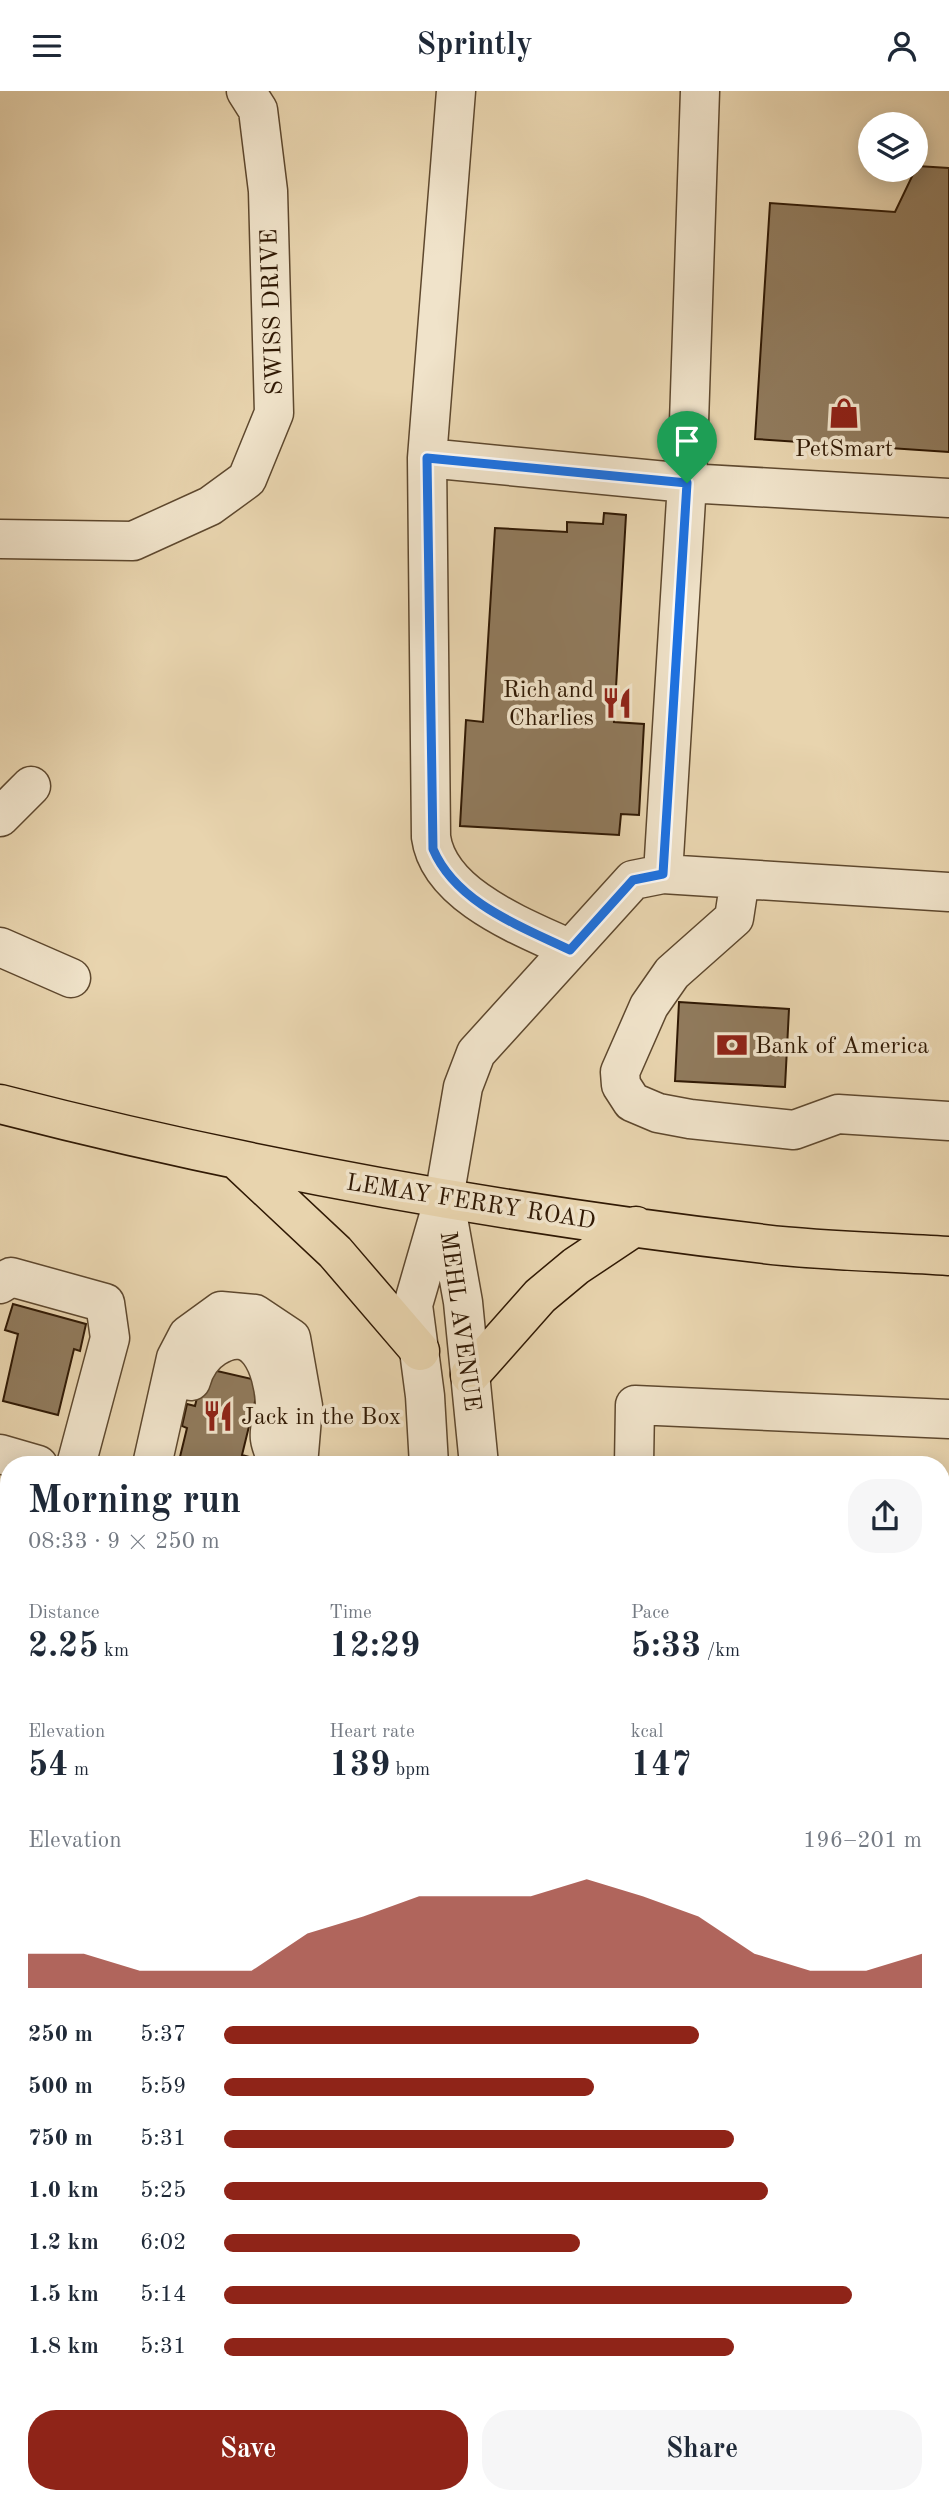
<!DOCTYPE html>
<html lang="en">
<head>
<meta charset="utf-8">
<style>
  :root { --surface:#fff; --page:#f6f6f7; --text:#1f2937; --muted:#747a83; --accent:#8f2418 }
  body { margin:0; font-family:"Old Standard TT",serif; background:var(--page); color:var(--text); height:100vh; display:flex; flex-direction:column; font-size:26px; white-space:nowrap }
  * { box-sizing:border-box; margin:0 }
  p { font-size:23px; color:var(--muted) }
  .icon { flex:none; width:38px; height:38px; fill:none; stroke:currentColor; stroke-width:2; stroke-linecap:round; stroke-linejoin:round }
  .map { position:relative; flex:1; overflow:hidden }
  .sheet { position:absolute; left:0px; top:1365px; width:950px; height:1048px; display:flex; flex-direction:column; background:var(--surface); border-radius:28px 28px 0 0; box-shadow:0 4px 18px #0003 }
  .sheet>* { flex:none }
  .tools { position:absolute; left:858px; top:21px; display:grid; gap:14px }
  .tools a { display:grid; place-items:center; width:70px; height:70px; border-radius:50%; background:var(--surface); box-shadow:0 4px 18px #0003; font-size:35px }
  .pin { position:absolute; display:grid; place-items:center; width:60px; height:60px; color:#fff; margin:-72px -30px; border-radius:50% 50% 50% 0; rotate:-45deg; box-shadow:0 0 7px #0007 }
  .pin .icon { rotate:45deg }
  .round { display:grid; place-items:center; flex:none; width:74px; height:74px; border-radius:28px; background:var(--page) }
  .head { display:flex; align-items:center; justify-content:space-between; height:119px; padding:0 28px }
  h1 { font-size:38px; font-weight:700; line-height:52px }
  .stats { display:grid; grid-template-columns:repeat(3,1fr); gap:10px; height:119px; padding:7px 28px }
  .stats div { display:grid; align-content:center }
  .stats b { font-size:35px; font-weight:700 }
  .stats small { font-size:19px; font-weight:400 }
  .stats p { font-size:19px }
  .chart { height:196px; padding:14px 28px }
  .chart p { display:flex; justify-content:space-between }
  .chart svg { width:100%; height:126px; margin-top:7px; fill:var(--accent); opacity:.7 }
  .action { display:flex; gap:14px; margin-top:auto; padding:14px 28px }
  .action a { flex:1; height:80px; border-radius:28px; background:var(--accent); color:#fff; font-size:28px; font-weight:700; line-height:80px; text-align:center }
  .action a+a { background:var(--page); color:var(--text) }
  ul { padding:0 28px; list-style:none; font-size:23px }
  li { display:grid; grid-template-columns:112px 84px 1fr; align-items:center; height:52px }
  li i { height:18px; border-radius:9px; background:var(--accent) }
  header { display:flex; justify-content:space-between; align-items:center; height:91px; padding:0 28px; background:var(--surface); font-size:32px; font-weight:700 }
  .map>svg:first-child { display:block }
  .building { fill:#907a5c; stroke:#301904; stroke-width:2 }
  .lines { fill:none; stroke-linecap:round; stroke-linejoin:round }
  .minor-casing { stroke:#5e482e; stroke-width:41 }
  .major-casing { stroke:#301904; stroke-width:41 }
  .minor { stroke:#f0e3ca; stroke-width:38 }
  .major { stroke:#e8d4ae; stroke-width:38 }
  .route-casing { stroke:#fff; stroke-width:14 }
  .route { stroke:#1a73e8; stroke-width:9 }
  .labels { text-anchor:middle; stroke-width:7; stroke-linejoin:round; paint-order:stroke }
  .street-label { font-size:24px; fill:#301904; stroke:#f0e3ca }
  .poi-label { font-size:24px; fill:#301904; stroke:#f0e3ca; text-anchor:start }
</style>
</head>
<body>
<header><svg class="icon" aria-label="menu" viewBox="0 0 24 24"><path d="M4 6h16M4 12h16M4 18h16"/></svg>Sprintly<svg class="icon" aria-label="person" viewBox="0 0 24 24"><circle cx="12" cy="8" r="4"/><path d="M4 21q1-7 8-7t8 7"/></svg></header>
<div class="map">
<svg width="949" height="2413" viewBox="0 0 949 2413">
  <rect width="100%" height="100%" fill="#e8d4ae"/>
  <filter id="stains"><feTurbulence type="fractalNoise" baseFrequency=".00286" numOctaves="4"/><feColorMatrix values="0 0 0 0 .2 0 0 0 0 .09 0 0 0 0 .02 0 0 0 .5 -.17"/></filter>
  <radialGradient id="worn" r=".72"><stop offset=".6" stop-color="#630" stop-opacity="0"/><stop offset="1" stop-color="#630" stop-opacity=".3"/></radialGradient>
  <path class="building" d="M917,75l32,2v284l-194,-13 15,-236 125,9z
    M604,422l22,2 -12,207 30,2 -5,91 -18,-1 -2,21 -159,-9 6,-106 17,2 12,-194 72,4v-10l36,2z
    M679,911l110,7 -4,78 -110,-6z
    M13,1213l73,20 -6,27 -6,-2 -16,66 -55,-14 15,-67 -13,-4z
    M204,1277l56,13 -18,74 15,4 -1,6h-78l9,-37 -5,-2 5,-22 8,2z
    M942,1452l7,1v210l-7,128z
    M943,2210h6v121l-7,-1z"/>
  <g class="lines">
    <defs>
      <path id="minor" d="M456,0l-29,367 4,379c8,59 92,90 139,112
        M427,367l260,25 262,15
        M0,448l133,2 77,-35 37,-27 27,-66 -6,-222 -10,-81 -12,-19
        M0,726l31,-31
        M663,783l24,-391 13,-392
        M740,788l-6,39 -62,55 -23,33 -29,66 1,13 11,17 26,11 32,6 104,11 44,-16 111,7
        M0,856l71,31
        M446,1116l17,95 16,163
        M0,1193l11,-7 94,26 5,35 -34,127
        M191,1290c4,-15 11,-26 24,-34 42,-26 58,23 60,55 0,12 -7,25 -5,37 1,8 6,18 9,26
        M0,1363l38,11
        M152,1374l24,-107 12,-23 33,-24 34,3 36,24 12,68 -5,59
        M429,1374l-4,-69 -12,-91 31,-107 19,-111 13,-34 157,-173 30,-6 286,18
        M634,1374l1,-60 314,14
        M942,1418l7,1
        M0,1476l9,2
        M0,1942h9
        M382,2404l1,9
        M703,2404l1,9
        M21,2413l9,-9"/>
      <path id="major" d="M0,1013c251,65 507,110 764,140 61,7 124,8 185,12
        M238,1070l97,91 85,99
        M470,1284l70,-79 36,-30 60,-40"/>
    </defs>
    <use href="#minor" class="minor-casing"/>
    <use href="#major" class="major-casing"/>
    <use href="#minor" class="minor"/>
    <use href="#major" class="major"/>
  </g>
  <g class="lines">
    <defs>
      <path id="route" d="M427,367l260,25 -24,391 -30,6 -63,70c-50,-24 -114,-47 -137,-101z"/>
    </defs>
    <use href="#route" class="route-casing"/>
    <use href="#route" class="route"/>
  </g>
  <defs>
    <symbol id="shop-bare" viewBox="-9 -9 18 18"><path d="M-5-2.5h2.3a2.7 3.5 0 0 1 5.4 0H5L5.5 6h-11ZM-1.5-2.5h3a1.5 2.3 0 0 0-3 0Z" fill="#8f2418" stroke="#f0e3ca" stroke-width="2.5" paint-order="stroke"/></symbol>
    <symbol id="restaurant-bare" viewBox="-9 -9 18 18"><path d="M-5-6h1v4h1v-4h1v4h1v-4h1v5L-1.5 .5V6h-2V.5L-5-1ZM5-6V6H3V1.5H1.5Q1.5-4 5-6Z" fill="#8f2418" stroke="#f0e3ca" stroke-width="2.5" paint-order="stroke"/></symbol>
    <symbol id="bank-bare" viewBox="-9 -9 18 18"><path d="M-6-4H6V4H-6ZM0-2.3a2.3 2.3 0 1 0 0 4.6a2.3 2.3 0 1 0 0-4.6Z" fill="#8f2418" stroke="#f0e3ca" stroke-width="2.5" paint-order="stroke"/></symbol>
  </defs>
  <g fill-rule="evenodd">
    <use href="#shop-bare" x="822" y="300" width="44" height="44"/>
    <use href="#restaurant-bare" x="595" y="590" width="44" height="44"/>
    <use href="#bank-bare" x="710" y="932" width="44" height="44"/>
    <use href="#restaurant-bare" x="196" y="1303" width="44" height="44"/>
  </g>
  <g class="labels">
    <g class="street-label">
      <text transform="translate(271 221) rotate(-92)" y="8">SWISS DRIVE</text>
      <text transform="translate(471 1110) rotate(9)" y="8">LEMAY FERRY ROAD</text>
      <text transform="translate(461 1230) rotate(82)" y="8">MEHL AVENUE</text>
    </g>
    <g class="poi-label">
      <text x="844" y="365" text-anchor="middle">PetSmart</text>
      <text x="594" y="606" text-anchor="end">Rich and<tspan x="594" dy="28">Charlies</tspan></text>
      <text x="755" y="962">Bank of America</text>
      <text x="241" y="1333">Jack in the Box</text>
    </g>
  </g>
  <rect width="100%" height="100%" filter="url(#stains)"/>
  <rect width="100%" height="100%" fill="url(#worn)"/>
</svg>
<div class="tools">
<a><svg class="icon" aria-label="layers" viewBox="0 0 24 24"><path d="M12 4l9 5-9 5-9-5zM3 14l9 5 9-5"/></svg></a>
</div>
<div class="pin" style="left:687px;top:392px;background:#1e9e55"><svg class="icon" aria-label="arrive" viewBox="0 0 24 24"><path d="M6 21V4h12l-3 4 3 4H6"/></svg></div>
<section class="sheet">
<div class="head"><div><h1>Morning run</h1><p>08:33 · 9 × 250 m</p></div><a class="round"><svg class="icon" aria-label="share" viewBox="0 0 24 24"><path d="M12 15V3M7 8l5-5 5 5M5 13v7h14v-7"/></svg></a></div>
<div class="stats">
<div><p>Distance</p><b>2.25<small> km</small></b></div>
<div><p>Time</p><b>12:29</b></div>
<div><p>Pace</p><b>5:33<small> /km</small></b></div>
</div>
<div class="stats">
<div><p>Elevation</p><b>54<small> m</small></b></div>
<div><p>Heart rate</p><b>139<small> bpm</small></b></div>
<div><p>kcal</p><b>147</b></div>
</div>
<div class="chart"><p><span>Elevation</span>196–201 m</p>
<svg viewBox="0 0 160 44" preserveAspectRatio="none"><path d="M0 44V32L10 32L20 38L30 38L40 38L50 25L60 19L70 12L80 12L90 12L100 6L110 12L120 19L130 32L140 38L150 38L160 32V44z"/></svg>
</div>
<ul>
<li><b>250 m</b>5:37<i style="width:68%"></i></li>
<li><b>500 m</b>5:59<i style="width:53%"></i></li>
<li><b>750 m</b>5:31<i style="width:73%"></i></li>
<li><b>1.0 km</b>5:25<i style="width:78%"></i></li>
<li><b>1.2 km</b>6:02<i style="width:51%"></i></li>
<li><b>1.5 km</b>5:14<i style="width:90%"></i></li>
<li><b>1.8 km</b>5:31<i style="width:73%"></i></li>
</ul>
<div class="action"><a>Save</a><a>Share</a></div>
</section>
</div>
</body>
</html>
